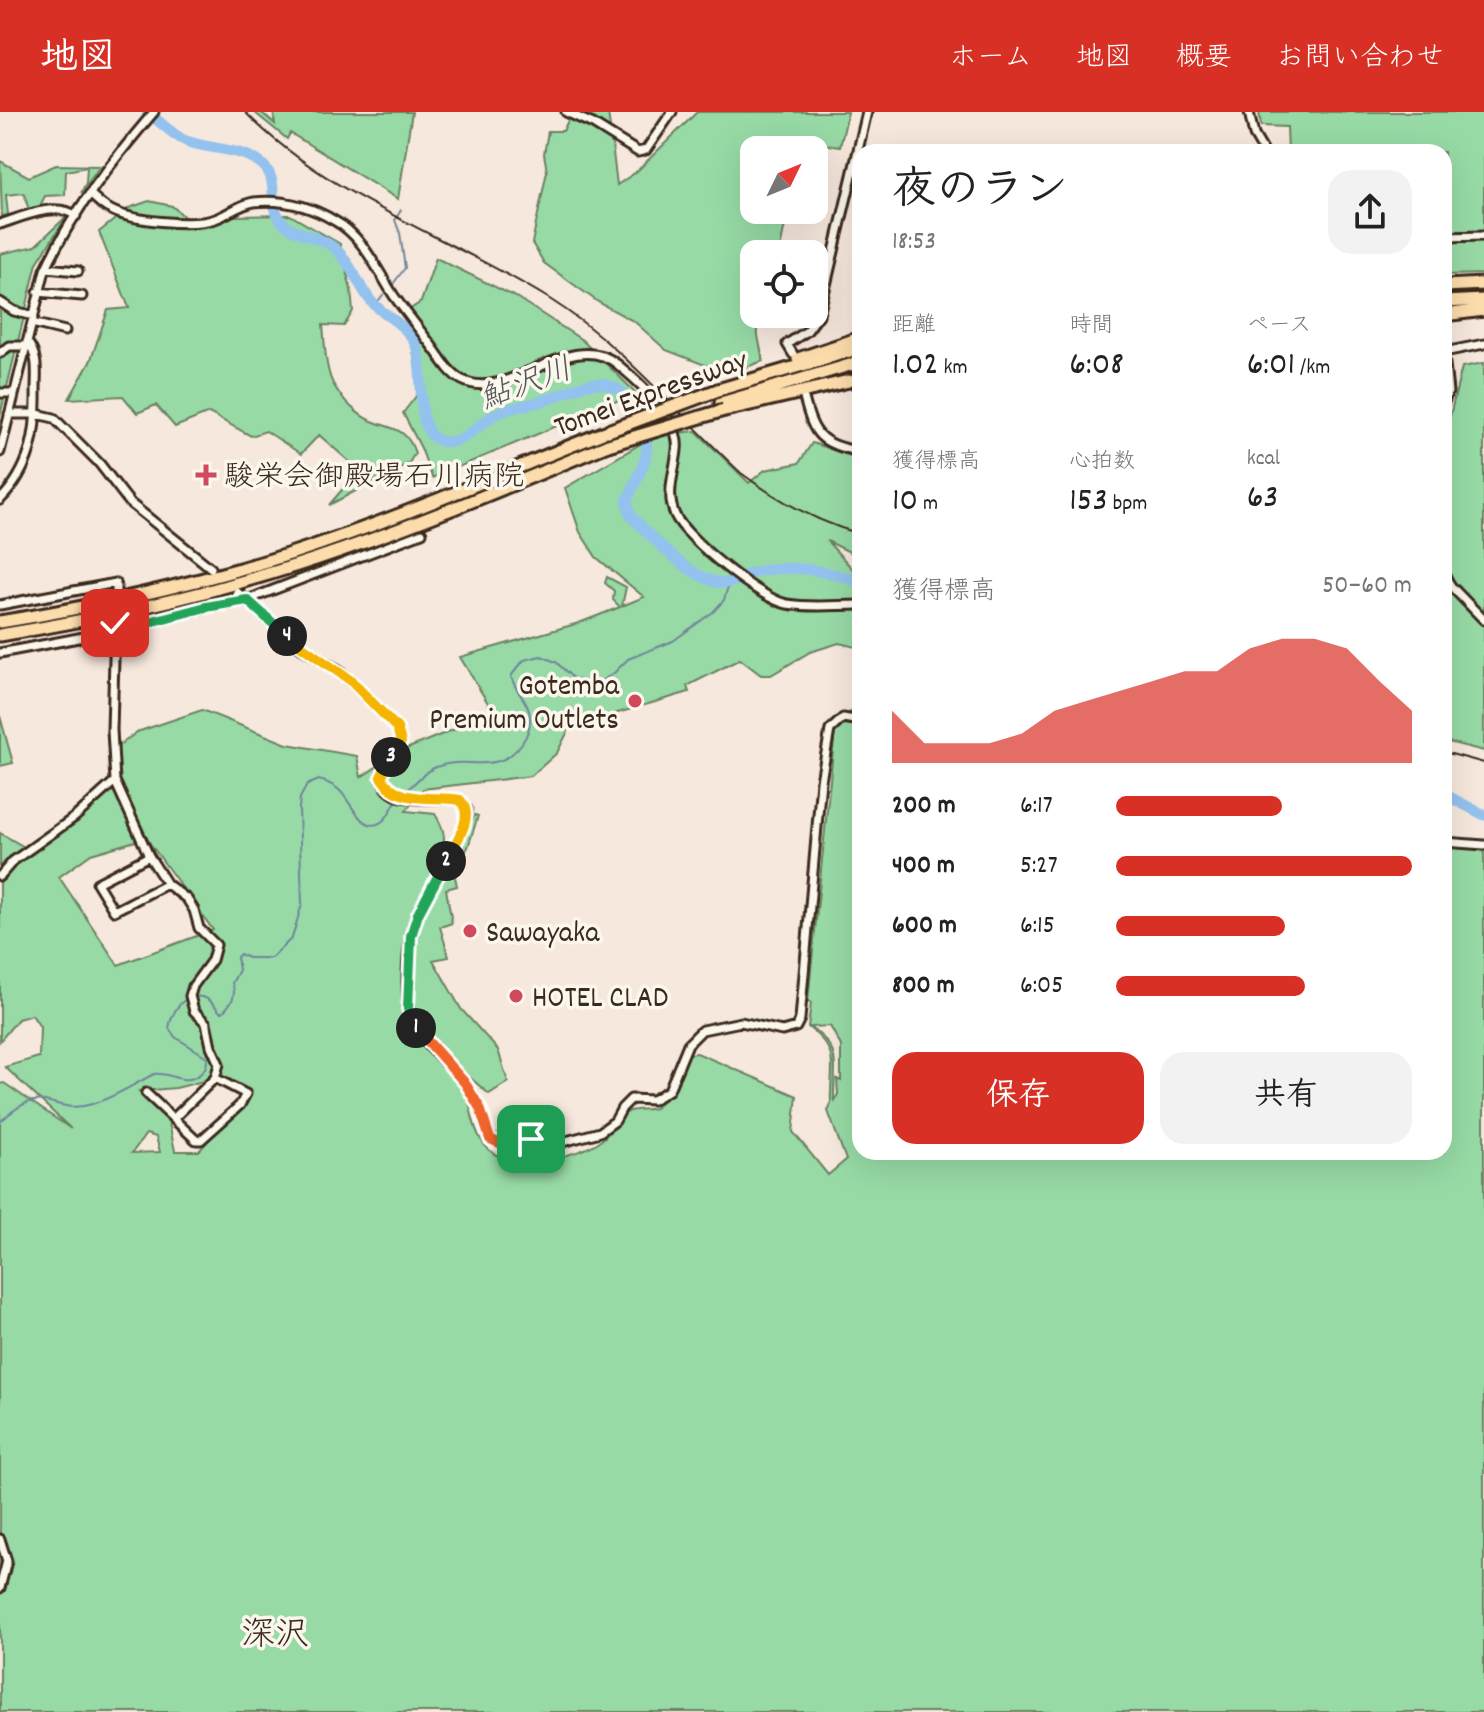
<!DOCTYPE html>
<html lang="ja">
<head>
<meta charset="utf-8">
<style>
  :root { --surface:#fff; --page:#f2f2f2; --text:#222; --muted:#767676; --accent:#d93025 }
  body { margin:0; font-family:Dekko,"Klee One",sans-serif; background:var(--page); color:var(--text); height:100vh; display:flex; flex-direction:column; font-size:30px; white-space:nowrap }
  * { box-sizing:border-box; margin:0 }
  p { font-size:26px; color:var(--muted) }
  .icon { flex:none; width:44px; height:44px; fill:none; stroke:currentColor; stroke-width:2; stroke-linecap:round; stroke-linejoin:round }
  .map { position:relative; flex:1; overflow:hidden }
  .side { position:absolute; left:852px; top:32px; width:600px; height:1016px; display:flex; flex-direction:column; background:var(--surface); border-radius:24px; box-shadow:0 8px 32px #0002 }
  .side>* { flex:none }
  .needle { width:52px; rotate:47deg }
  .fabs { position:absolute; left:740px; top:24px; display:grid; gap:16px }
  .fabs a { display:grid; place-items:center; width:88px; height:88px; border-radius:16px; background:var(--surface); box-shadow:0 8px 32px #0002; font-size:40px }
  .pin { position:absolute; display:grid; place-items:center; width:68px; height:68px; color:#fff; margin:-34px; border-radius:16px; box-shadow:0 4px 12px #0006 }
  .km { position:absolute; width:40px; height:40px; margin:-20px; border-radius:50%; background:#222; color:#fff; font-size:22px; line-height:40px; text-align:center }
  .round { display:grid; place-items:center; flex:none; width:84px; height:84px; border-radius:24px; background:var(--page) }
  .overview { display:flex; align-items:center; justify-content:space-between; height:136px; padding:0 40px }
  h1 { font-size:44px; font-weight:600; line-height:60px }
  .metrics { display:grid; grid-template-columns:repeat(3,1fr); gap:12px; height:136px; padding:8px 40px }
  .metrics div { display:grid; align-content:center }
  .metrics b { font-size:34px; font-weight:600 }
  .metrics small { font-size:22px; font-weight:400 }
  .metrics p { font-size:22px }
  .chart { height:224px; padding:16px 40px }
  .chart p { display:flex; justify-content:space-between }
  .chart svg { width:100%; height:144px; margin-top:8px; fill:var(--accent); opacity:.7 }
  .cta { display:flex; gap:16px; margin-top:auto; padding:16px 40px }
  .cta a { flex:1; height:92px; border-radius:24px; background:var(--accent); color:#fff; font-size:32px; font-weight:600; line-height:92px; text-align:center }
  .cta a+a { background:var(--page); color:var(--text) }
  ul { padding:0 40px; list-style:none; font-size:26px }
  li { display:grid; grid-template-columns:128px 96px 1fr; align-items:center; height:60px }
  li i { height:20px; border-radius:10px; background:var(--accent) }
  header { display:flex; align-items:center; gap:48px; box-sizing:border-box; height:112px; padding:0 40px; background:var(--accent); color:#fff }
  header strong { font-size:38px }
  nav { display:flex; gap:44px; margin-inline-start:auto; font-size:28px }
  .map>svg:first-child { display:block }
  .green { fill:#97daa6; stroke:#698262; stroke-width:2; fill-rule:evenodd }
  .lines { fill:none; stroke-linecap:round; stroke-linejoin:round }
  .stream { stroke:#70859b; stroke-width:2 }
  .river { stroke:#94c2ee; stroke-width:11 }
  .minor-casing { stroke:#3b2a1e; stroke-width:13 }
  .highway-casing { stroke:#3b2a1e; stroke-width:17 }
  .minor { stroke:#fbf7ec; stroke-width:7 }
  .highway { stroke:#fddcac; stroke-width:11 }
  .rail { stroke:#3b2a1e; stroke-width:2 }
  .highway-bridge-casing { stroke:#3b2a1e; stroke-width:17; stroke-linecap:butt }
  .highway-bridge { stroke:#fddcac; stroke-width:11 }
  .split-1-casing { stroke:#fff; stroke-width:16 }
  .split-2-casing { stroke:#fff; stroke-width:16 }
  .split-3-casing { stroke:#fff; stroke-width:16 }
  .split-4-casing { stroke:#fff; stroke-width:16 }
  .split-5-casing { stroke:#fff; stroke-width:16 }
  .split-1 { stroke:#f0652b; stroke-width:10 }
  .split-2 { stroke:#22a559; stroke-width:10 }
  .split-3 { stroke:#f5b400; stroke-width:10 }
  .split-4 { stroke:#f5b400; stroke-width:10 }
  .split-5 { stroke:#22a559; stroke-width:10 }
  .poi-dot { fill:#d1495b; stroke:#fbf7ec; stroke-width:3 }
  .labels { text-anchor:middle; stroke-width:7; stroke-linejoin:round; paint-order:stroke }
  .street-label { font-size:30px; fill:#3b2a1e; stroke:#fbf7ec }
  .poi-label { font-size:30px; fill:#3b2a1e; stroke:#fbf7ec; text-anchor:start }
  .water-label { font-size:32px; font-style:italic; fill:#56585c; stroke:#fbf7ec }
  .quarter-label { font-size:34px; fill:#3b2a1e; stroke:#fbf7ec }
</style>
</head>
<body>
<header>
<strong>地図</strong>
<nav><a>ホーム</a><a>地図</a><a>概要</a><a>お問い合わせ</a></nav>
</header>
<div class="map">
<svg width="1484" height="1600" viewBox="0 0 1484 1600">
  <rect width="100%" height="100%" fill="#f7e8dd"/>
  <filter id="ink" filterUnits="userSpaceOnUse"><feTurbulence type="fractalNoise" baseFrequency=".0125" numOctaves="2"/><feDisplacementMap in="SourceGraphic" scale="16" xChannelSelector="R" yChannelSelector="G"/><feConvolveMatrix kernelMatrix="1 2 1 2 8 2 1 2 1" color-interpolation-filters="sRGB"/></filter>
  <g filter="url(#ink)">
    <path class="green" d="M254,0h7l14,12 -2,-12h139l-14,87 -108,-66 -3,6z
      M572,0h36l9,73 19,-13 61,-60h151l-8,35 -36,-7 -3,10h-47v60h34l-9,44h-25l-2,51 11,56 -35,13 -62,-24 -31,-28 -37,-20 -54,-39 -12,-20 15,-72 -3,-17 4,-23h15z
      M1259,0h225v162l-40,1v-123h-156l-1,-25 -26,-1z
      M0,49l29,16 27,-12 44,1 -19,27 5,-10 1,-16 -21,4 -1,24 -20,1 -6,12 -10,3 -5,-18 -18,2 2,20 -6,1z
      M149,89l23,5 20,17 39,-7 59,-1 50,29 11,46 2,21 -9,15 -21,-1c2,19 2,47 12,62 8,13 23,29 37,34 22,9 34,6 43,32l-6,10 -80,42 30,-35 -40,-35 -18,19 -35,-23 -15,5 -42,-23 -34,14 -19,-22 -19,8 -14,-17 -54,3 21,-37 18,-52 21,-2 -30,-76 30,-24z
      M67,104l-30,47 -37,153v-162l35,-8z
      M436,146l80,39 66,43 54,53 -204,85 -11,-30 -18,-35 20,-26 -6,-10 -9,-61 4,-8 9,-6z
      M1484,251v388l-40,-10v-301l18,-73z
      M696,319l53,52 16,-13 34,-7 13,-20 48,15v99l-33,-16 33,36v71l-21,-5 -29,9 -39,23h-10l-21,-16 -53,27 2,6 -119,35 -13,26 -26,23 -108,13 -17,22 29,3c11,17 11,27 5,46l7,4 10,-12 18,-37 3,1 -10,31 -14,25 3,14 -11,3 6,34 -12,4 9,30 -16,3 28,49 37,41 10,32 -19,12 -50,-43c6,7 16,15 21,23 12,24 9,55 28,75 24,24 88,8 112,-8 12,-7 16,-25 30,-30 8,-2 17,-1 25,-3l17,-19 13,-34 12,-2 100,43 -4,36 35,43 18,-15 -18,-49c5,-7 2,-10 3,-19 1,-34 6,-42 -23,-65l3,-24 -3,-2 27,-271 8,-12 17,-14v448h584v-309l40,2v867h-1484v-628l4,-1 67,46 -66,-62 34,-10 1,-30 -8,-12 -14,4 -18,22v-208l28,16 86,-72 3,-30 20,-15 65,-22 85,34 70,12 4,21 38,-25 95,-39 -34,-56 119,-34 41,-16 -7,-7 1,-9 -9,-8 2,-6 19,10 -4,19 22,-9 -48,-40 -16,-25 -15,-44 91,-53zM146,726l67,92 -95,35 -59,-88 32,-23zM405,855l18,69 -10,-9zM830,914l11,20v35l-4,-2 1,15 -4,8c-1,-36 10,-52 -24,-75zM215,966l33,18 -49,55h-24l-7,-33 -29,-27 37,-3zM146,1022l10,3 4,15 -28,1z
      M0,604l13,47 -13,3z"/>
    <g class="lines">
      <path class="stream" d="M393,172l12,-16 -5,-35 -5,-13 6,-10
        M375,193l8,-10
        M403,683c9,-10 21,-23 33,-28 32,-13 61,11 86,-24 4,-6 8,-15 8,-23 1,-18 -15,-27 -19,-44l13,-16 17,-4 15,6 18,17 23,4 16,-9 15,-15 45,-18 40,-29 11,-12 5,-17
        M193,885c13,-3 19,5 27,15h3c9,-10 14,-16 9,-29l7,-13 -2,-13 3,-3 8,4h23l21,-20 10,-34 -3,-96 1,-10 7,-13 12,-5c8,2 17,6 23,13 10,11 22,44 42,27 6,-6 8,-14 14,-21
        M0,1010c46,-44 49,-5 92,-18 22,-6 42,-20 62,-30 17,-2 31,13 46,0 6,-5 7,-9 7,-17l-32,-20 -6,-9c2,-11 7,-22 17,-29"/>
      <path class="river" d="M147,0c13,9 25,23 39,29 21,8 51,7 70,19 27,16 10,39 24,59 12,16 37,16 53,28 16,12 25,38 38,54 12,14 32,22 41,37 17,24 -1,91 26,102 24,9 40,-17 58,-26 16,-8 36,-9 53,-15 23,-8 44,-24 68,-10 9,5 17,13 21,22 18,42 6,50 -11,90l3,14c21,21 61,66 93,68 10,1 19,-7 28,-10 36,-10 75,-3 109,9
        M1444,682l40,21"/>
      <defs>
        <path id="minor" d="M566,0l27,12 45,28 8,-2 26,-38
          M1249,0l5,23 10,17
          M90,82c6,5 12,12 19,15 20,12 84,18 106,10 14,-5 25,-15 39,-17 30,-3 56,4 81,19 28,15 42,49 59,75 13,18 27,35 40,53 8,11 16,25 28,31 46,24 109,-54 155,-16 22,18 64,55 60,86 -2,22 -12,43 -2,65 11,24 87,85 112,89 24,4 49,1 73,1
          M0,112c22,-7 56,-23 76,-8
          M1444,125l40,-1
          M46,156l32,3
          M38,180l44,4
          M0,190l14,9 20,5
          M32,211l33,8
          M1444,240l40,-8
          M0,241l9,-7h17
          M793,242l-6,-10 20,-13 12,-16 48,-203
          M1444,243l4,37 -4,10
          M0,281h14
          M804,286c10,39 16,45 56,54
          M9,302h28l17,4 45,45 31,40 81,65
          M0,340l45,-182c27,-58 67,-109 109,-158
          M0,388c31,-31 37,-68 36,-110 0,-18 3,-34 -9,-48
          M1444,463l7,11 33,34
          M237,480l64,56 38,22 58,58c9,19 -7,28 -15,44 0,39 53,23 78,28l7,9c2,23 -38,80 -49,104 -12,27 -12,67 -10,96 1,25 40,53 55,72 13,16 20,34 25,54l11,8 27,-4 29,5 45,-12 15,-11 7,-13 9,-9 22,1 16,-10 19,-46 14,-14 39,-8 41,9 14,-4 4,-8 21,-238 9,-51 13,-12 17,3
          M0,493l116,-22v7
          M115,511l-3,107 3,51 34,75 18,28 20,15 7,11 5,18 17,17 -4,15 -19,26 -3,10 4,15 12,12 5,23 8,18 -4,14 -41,40
          M0,541l115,-22 91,-24 41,-7 175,-67
          M1444,730l40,3
          M149,744l-52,27 17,28 53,-27
          M0,764l13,-15 62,-44 40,-36
          M146,981l50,47h5l39,-35 6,-11 -31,-16
          M0,1427l7,22 -7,27"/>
        <path id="highway" d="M1444,174l40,-2
          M1444,190l40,-2
          M1444,203l40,-5
          M798,247l62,-21
          M718,278l142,-42
          M721,291l139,-41
          M725,298l124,-29
          M0,510c98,-16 195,-38 290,-68 108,-35 212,-81 318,-123
          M0,523c116,-19 231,-46 342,-85 90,-31 178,-69 266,-105"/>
      </defs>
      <use href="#minor" class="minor-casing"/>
      <use href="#highway" class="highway-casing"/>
      <use href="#minor" class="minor"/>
      <use href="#highway" class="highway"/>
      <path class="rail" d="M245,0c84,86 203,124 303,186 74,46 130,116 193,175 35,26 76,49 119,61
        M1444,640l40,11"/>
      <defs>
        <path id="highway-bridge" d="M608,319l110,-41
          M608,333l116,-35"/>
      </defs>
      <use href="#highway-bridge" class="highway-bridge-casing"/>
      <use href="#highway-bridge" class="highway-bridge"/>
    </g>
  </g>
  <g class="lines" filter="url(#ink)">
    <defs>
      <path id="split-1" d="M416,916l49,55 15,25 10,31 9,4 32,-4"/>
      <path id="split-2" d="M416,916l-8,-19 3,-73 7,-22 28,-53"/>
      <path id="split-3" d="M391,645l-10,20c18,29 51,18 79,23 16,17 -5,43 -14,61"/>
      <path id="split-4" d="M287,524l63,44 47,48 4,14 -10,15"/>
      <path id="split-5" d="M115,511v8l91,-24 41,-7 40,36"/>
    </defs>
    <use href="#split-1" class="split-1-casing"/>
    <use href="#split-2" class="split-2-casing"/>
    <use href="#split-3" class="split-3-casing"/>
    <use href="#split-4" class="split-4-casing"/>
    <use href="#split-5" class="split-5-casing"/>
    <use href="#split-1" class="split-1"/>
    <use href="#split-2" class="split-2"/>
    <use href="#split-3" class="split-3"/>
    <use href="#split-4" class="split-4"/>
    <use href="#split-5" class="split-5"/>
  </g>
  <g class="poi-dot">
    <path d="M202 351h8v8h8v8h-8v8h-8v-8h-8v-8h8z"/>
    <circle cx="635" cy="589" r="8"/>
    <circle cx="470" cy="819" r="8"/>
    <circle cx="516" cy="884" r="8"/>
  </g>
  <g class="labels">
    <g class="street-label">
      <text transform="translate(650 280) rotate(-20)" y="10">Tomei Expressway</text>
    </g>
    <g class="poi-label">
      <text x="224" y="373">駿栄会御殿場石川病院</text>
      <text x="619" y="582" text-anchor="end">Gotemba<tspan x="619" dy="34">Premium Outlets</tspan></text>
      <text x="486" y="829">Sawayaka</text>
      <text x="532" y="894">HOTEL CLAD</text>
    </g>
    <g class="water-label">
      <text transform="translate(525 270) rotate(-20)" y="11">鮎沢川</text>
    </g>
    <g class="quarter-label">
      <text x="275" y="1532">深沢</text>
    </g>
  </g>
</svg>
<div class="fabs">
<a><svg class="needle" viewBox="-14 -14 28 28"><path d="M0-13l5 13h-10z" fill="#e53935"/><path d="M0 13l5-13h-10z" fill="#767676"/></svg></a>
<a><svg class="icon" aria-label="locate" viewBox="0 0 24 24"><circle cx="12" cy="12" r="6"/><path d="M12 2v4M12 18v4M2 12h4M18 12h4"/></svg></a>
</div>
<div class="pin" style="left:531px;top:1027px;background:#1e9e55"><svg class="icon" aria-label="arrive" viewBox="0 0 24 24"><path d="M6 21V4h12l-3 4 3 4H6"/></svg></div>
<div class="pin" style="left:115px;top:511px;background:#d93025"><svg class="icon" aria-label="check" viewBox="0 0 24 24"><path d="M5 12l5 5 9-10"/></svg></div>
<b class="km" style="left:416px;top:916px">1</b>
<b class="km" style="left:446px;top:749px">2</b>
<b class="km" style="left:391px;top:645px">3</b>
<b class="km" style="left:287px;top:524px">4</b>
<section class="side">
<div class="overview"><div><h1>夜のラン</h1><p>18:53</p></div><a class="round"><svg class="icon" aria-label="share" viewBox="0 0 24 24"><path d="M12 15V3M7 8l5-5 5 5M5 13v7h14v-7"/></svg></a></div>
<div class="metrics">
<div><p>距離</p><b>1.02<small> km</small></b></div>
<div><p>時間</p><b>6:08</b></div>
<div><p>ペース</p><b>6:01<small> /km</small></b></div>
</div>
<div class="metrics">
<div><p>獲得標高</p><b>10<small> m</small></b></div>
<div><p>心拍数</p><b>153<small> bpm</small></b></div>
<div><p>kcal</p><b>63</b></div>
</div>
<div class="chart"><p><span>獲得標高</span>50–60 m</p>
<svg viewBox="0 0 160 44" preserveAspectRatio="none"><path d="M0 44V28L10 38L20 38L30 38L40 35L50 28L60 25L70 22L80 19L90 16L100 16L110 9L120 6L130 6L140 9L150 19L160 28V44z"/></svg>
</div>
<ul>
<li><b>200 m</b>6:17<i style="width:56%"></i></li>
<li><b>400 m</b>5:27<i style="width:100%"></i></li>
<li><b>600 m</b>6:15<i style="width:57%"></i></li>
<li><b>800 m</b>6:05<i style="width:64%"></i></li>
</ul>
<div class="cta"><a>保存</a><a>共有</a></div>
</section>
</div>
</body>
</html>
